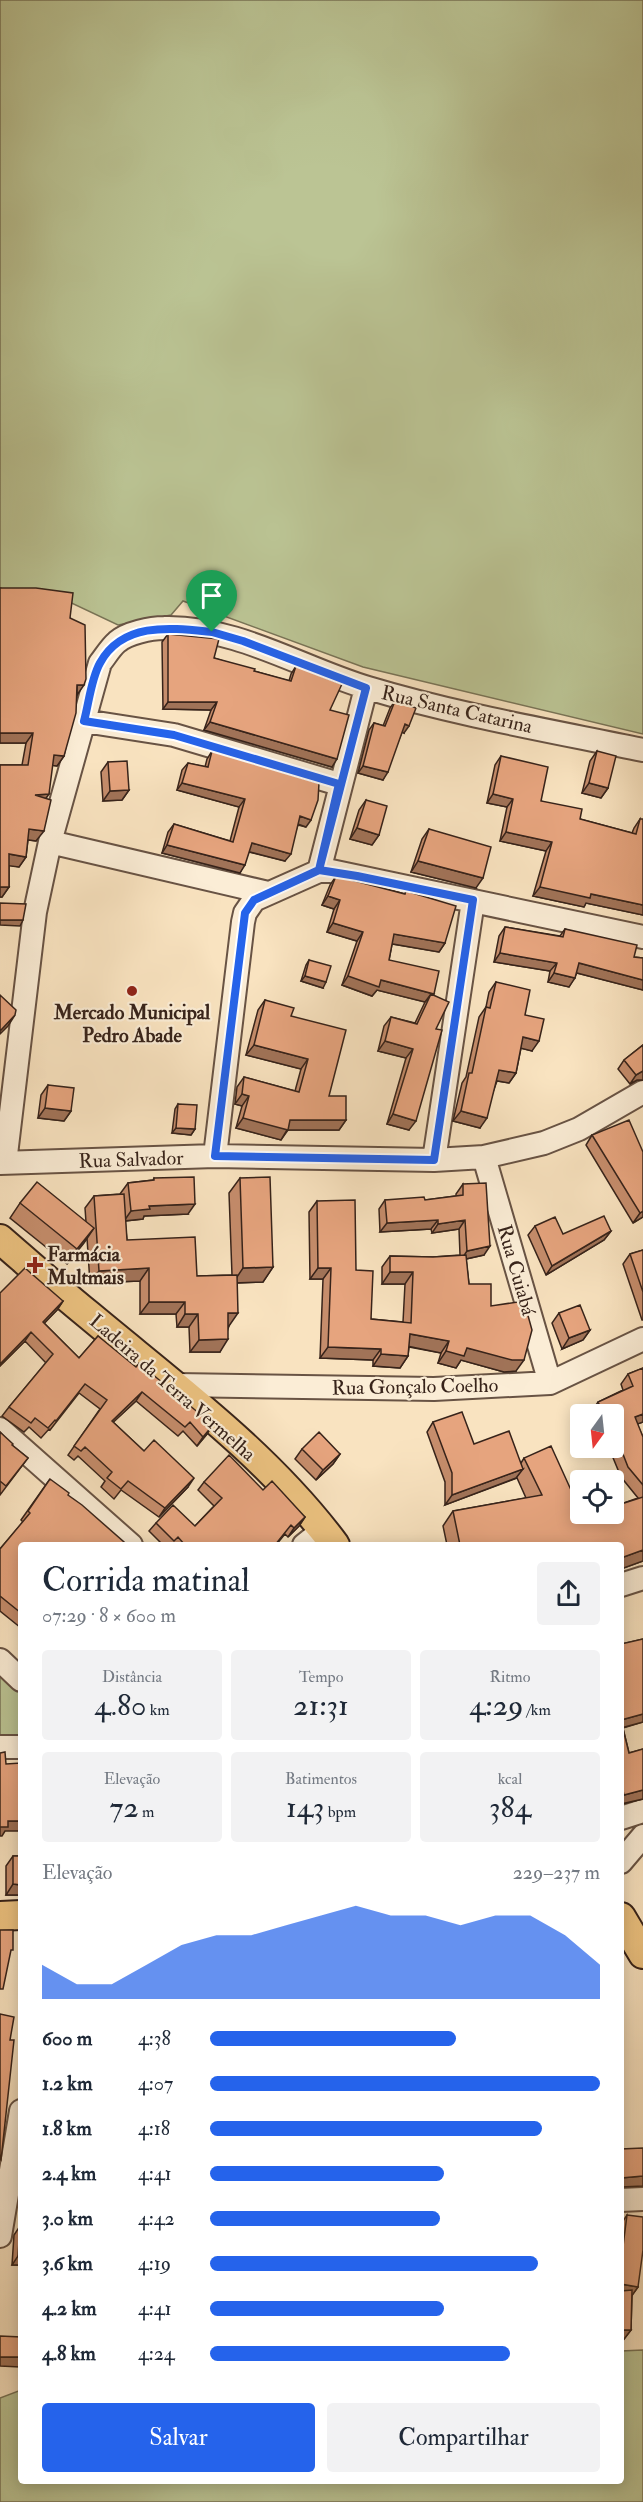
<!DOCTYPE html>
<html lang="pt">
<head>
<meta charset="utf-8">
<style>
  :root { --surface:#fff; --page:#f2f2f3; --text:#1f2937; --muted:#747a83; --accent:#2563eb }
  body { margin:0; font-family:"IM FELL Double Pica",serif; background:var(--page); color:var(--text); height:100vh; display:flex; flex-direction:column; font-size:22px; white-space:nowrap }
  * { box-sizing:border-box; margin:0 }
  p { font-size:20px; color:var(--muted) }
  .icon { flex:none; width:33px; height:33px; fill:none; stroke:currentColor; stroke-width:2; stroke-linecap:round; stroke-linejoin:round }
  .map { position:relative; flex:1; overflow:hidden }
  .details { position:absolute; left:18px; top:1542px; width:606px; height:942px; display:flex; flex-direction:column; background:var(--surface); border-radius:6px; box-shadow:0 3px 15px #0003 }
  .details>* { flex:none }
  .needle { width:39px; rotate:195deg }
  .controls { position:absolute; left:570px; top:1404px; display:grid; gap:12px }
  .controls a { display:grid; place-items:center; width:54px; height:54px; border-radius:6px; background:var(--surface); box-shadow:0 3px 15px #0003; font-size:30px }
  .pin { position:absolute; display:grid; place-items:center; width:51px; height:51px; color:#fff; margin:-62px -26px; border-radius:50% 50% 50% 0; rotate:-45deg; box-shadow:0 0 6px #0007 }
  .pin .icon { rotate:45deg }
  .round { display:grid; place-items:center; flex:none; width:63px; height:63px; border-radius:6px; background:var(--page) }
  .overview { display:flex; align-items:center; justify-content:space-between; height:102px; padding:0 24px }
  h1 { font-size:33px; font-weight:600; line-height:45px }
  .figures { display:grid; grid-template-columns:repeat(3,1fr); gap:9px; height:102px; padding:6px 24px }
  .figures div { display:grid; align-content:center; border-radius:6px; background:var(--page); text-align:center }
  .figures b { font-size:30px; font-weight:600 }
  .figures small { font-size:16px; font-weight:400 }
  .figures p { font-size:16px }
  .chart { height:168px; padding:12px 24px }
  .chart p { display:flex; justify-content:space-between }
  .chart svg { width:100%; height:108px; margin-top:6px; fill:var(--accent); opacity:.7 }
  .cta { display:flex; gap:12px; margin-top:auto; padding:12px 24px }
  .cta a { flex:1; height:69px; border-radius:6px; background:var(--accent); color:#fff; font-size:24px; font-weight:600; line-height:69px; text-align:center }
  .cta a+a { background:var(--page); color:var(--text) }
  ul { padding:0 24px; list-style:none; font-size:20px }
  li { display:grid; grid-template-columns:96px 72px 1fr; align-items:center; height:45px }
  li i { height:15px; border-radius:8px; background:var(--accent) }
  .map>svg:first-child { display:block }
  .green { fill:#bbc494; stroke:#797457; stroke-width:1.5 }
  .lines { fill:none; stroke-linecap:round; stroke-linejoin:round }
  .minor-casing { stroke:#685344; stroke-width:26 }
  .major-casing { stroke:#37231a; stroke-width:32 }
  .minor { stroke:#fbedd6; stroke-width:22 }
  .major { stroke:#ecc280; stroke-width:28 }
  .wall { fill:#c68d6c; stroke:#37231a; stroke-width:1.5 }
  .shaded-wall { fill:#a17358; stroke:#37231a; stroke-width:1.5 }
  .building { fill:#e6a47e; stroke:#37231a; stroke-width:1.5 }
  .route-casing { stroke:#fff; stroke-width:12 }
  .route { stroke:#2563eb; stroke-width:8 }
  .poi-dot { fill:#8f2418; stroke:#fbedd6; stroke-width:2 }
  .labels { text-anchor:middle; stroke-width:4.5; stroke-linejoin:round; paint-order:stroke }
  .street-label { font-size:20px; fill:#37231a; stroke:#fbedd6 }
  .poi-label { font-size:20px; font-weight:bold; fill:#37231a; stroke:#fbedd6 }
</style>
</head>
<body>
<div class="map">
<svg width="643" height="2502" viewBox="0 0 643 2502">
  <rect width="100%" height="100%" fill="#f9e3c0"/>
  <filter id="stains"><feTurbulence type="fractalNoise" baseFrequency=".00333" numOctaves="4"/><feColorMatrix values="0 0 0 0 .2 0 0 0 0 .09 0 0 0 0 .02 0 0 0 .5 -.17"/></filter>
  <radialGradient id="worn" r=".72"><stop offset=".6" stop-color="#630" stop-opacity="0"/><stop offset="1" stop-color="#630" stop-opacity=".3"/></radialGradient>
  <path class="green" d="M0,0h643v734l-280,-67 -180,-66 -12,14 -53,10 -76,-36 -42,3z
    M0,1672l21,19v47h-21z
    M643,2350v152h-643v-104l21,-8v91h600v-130z"/>
  <g class="lines">
    <defs>
      <path id="minor" d="M84,721l90,14 165,49
        M50,842l218,51
        M319,871l47,-183
        M215,1156l28,-234 2,-9 9,-13 65,-29h12l312,66
        M484,1157l66,226
        M434,1160l39,-259
        M0,1163l215,-7 219,4 50,-3 60,-14 35,-14 64,-37
        M5,1163l30,-251 15,-70 50,-179c5,-6 10,-15 17,-21 10,-9 34,-14 47,-14 72,-2 137,40 204,60 90,27 183,43 275,62
        M177,1385l257,4 116,-6 93,-44
        M0,1429l131,116
        M304,1545l20,-16
        M621,1585l22,-7
        M0,1660l21,20
        M0,1747h21
        M621,1818l22,-7
        M621,1862l22,-26
        M621,2200l22,-1
        M0,2236l21,-125"/>
      <path id="major" d="M0,1239c30,26 59,52 90,77 85,71 178,139 245,229
        M0,1916l21,-1
        M621,1917l22,37"/>
    </defs>
    <use href="#minor" class="minor-casing"/>
    <use href="#major" class="major-casing"/>
    <use href="#minor" class="minor"/>
    <use href="#major" class="major"/>
  </g>
  <path class="wall" d="M0,588l70,30 7,77 -13,61 -7,10 -5,-1 -16,76 -8,-1 -2,17 -7,10 -10,-2v22l-7,10h-2v-132h22l4,-22h-26z
    M168,634l46,24 40,13 35,10 2,-7 5,-8 34,44 2,57 -128,-37 7,-20 -48,-1 -1,-67z
    M395,701l9,32 -2,-1 -19,48 -25,-7 11,-43 5,-7 9,3 7,-18z
    M212,751l94,76 -8,-2 -13,36 -36,-9 -9,21 -78,-20 6,-21 6,-8 56,17 9,-34 -62,-17 5,-20 6,-7 17,4 2,-8z
    M597,751l11,37 -7,10 -19,-5 8,-32z
    M501,756l40,45 39,18 52,14 2,-5 6,-9 3,96 -57,-12 -2,4 -51,-11 13,-45 -46,-10 7,-34 -20,-4 8,-38z
    M108,762l21,28 -7,10 -19,1 -2,-29z
    M366,800l13,35 -7,10 -22,-6 9,-29z
    M429,829l47,59 -65,-16 11,-33z
    M336,876l69,18 1,-3 39,52 -6,9 -47,-8 -3,16 44,34 3,35 -27,101 -22,-6 19,-66 -28,-7 6,-25 7,-9 24,6 10,-21 -48,-12 -5,6 -30,-11 15,-44 -30,-9 7,-23 -12,-4 8,-20z
    M505,927l55,9 5,-7 69,28 9,1v32l-66,-17 -8,14 -21,-5 2,-11 -56,-9 5,-26z
    M309,960l14,28 -22,-7 5,-16z
    M496,982l29,33 7,36 -11,-3 -5,25 -7,10 -12,-2 -17,47 -27,-7 9,-38 4,-6 13,-60 7,-10 3,-15z
    M265,1000l26,16 38,80 17,24 -7,10h-51l-7,10 -45,-12 6,-22 -7,-2 2,-17 7,-10 51,14 6,-22 -55,-14 12,-45z
    M643,1045v35h-6l-7,4 -12,-15 6,-9z
    M48,1085l23,26 -7,10 -26,-3 3,-23z
    M178,1104l17,25 -4,6 -19,-2 3,-24z
    M592,1135l51,17v65l-10,6 -47,-78z
    M154,1178l34,36 -44,2 -1,3 -18,2 2,19 70,36 35,-1 -3,-82 11,-15 33,89 -10,15 -26,1 -8,43 -9,26h-30l-1,-25h-12l-1,-13h-36v-33l-50,2 -3,-45 -20,26 -57,-46 10,-15 66,19 -1,-14 9,-12 26,-2 8,-11 25,-3z
    M463,1184l21,71 -18,4 3,25 22,22 25,65 -12,1 -43,-12 -5,8 -18,-5 3,-10 -32,-6 -1,9 -8,12 -27,-2v-6l-53,-2 3,-79h-13l-1,-67 8,-11 39,69 15,49 32,3 2,-38h-23v-17l8,-11 43,1 27,-2 -1,-26 -27,4 -1,-4 -51,3 -1,-23 6,-9h40l31,-4v-2z
    M535,1226l28,8 48,-3 -7,9 -58,35 -18,-40z
    M643,1250v70h-1l-19,-56 7,-10z
    M0,1293l63,8 -6,9 -13,13 35,35 19,-22 109,98 -10,12 -14,-15 -5,5 -42,-35 -23,21 31,29 44,36 -29,30 -38,-27 -7,9 -13,-12 4,-6 -27,-25 -4,4 -6,-5 32,-46 -21,-16 -29,37 -1,-1 -8,9 -12,-11 -5,5 -22,-16 7,-9 37,-44 -21,-22 -25,25z
    M559,1313l31,17 -7,10 -21,9 -10,-26z
    M643,1368v54l-6,2 6,13v124l-22,8v-24h-174l-4,-19 10,-15 73,-13 -9,-20 -72,27v-23l-18,-50 6,-10 41,22 47,19 3,-5 47,32 50,14 17,-6 -17,-21 -12,-29h5v-34h-22l-1,-2 7,-10 25,-12 -2,-6 7,-10z
    M0,1432l12,13 16,13 -28,37z
    M302,1449l38,5 -7,10 -17,16 -21,-21z
    M50,1479l-29,66v83l-21,-17v-62l23,-27 -2,-2z
    M204,1482l59,8 42,27 -6,9 -11,11 -3,-3 -9,11h-113l-14,-14 7,-8 39,3 19,-20 -16,-16z
    M643,1639v83l-20,6 6,25 14,-4v50l-22,5v-160z
    M13,1856h8v39h-15v-29z
    M627,2215l11,72 -6,8 -1,35 -10,13v-119z
    M20,2226h1v39h-9l2,-30z
    M21,2337v42h-1v-12z"/>
  <path class="shaded-wall" d="M77,685h7l-7,10z
    M168,702h49l-6,8 -48,-1z
    M210,722l127,37 -5,8 -128,-37z
    M405,724l4,2 -5,7 -4,-2z
    M0,733h33l-7,10h-26z
    M54,755l10,1 -7,10 -10,-1z
    M363,766l25,6 -5,8 -25,-7z
    M182,783l63,16 -6,8 -62,-17z
    M589,783l19,5 -7,10 -19,-5z
    M129,790l-7,10 -19,1 7,-10z
    M49,794l-7,10 -7,-9z
    M493,794l20,5 -6,8 -20,-4z
    M300,816l11,4 -5,7 -11,-4z
    M357,828l22,7 -7,10 -22,-6z
    M29,829l15,2 -8,10 -14,-2z
    M506,832l46,10 -6,9 -46,-10z
    M252,843l39,11 -6,7 -39,-10z
    M167,845l78,20 -5,8 -78,-20z
    M9,854l17,3 -7,10 -17,-2z
    M418,861l65,17 -7,10 -65,-16z
    M0,887h9l-7,10h-2z
    M540,887l51,7 52,11v10l-57,-12 -2,4 -51,-11z
    M328,896l12,4 -6,9 -12,-4z
    M0,920h23l-3,6 -20,-1z
    M333,923l30,9 -6,9 -30,-9z
    M394,934l51,9 -6,9 -52,-9z
    M500,953l57,10 -7,8 -56,-9z
    M579,963l64,17v10l-70,-18z
    M554,973l21,5 -6,9 -21,-5z
    M305,976l21,6 -3,6 -22,-7z
    M348,976l33,4 53,14 -7,8 4,-8 -6,8 -48,-12 -5,6 -30,-11z
    M15,1015l-7,11 -8,8v-3z
    M523,1037l16,4 -7,10 -16,-4z
    M385,1041l28,8 -7,9 -28,-7z
    M254,1045l54,14 -7,10 -55,-14z
    M499,1070l17,3 -7,10 -17,-3z
    M643,1071v9h-6l-7,4 6,-9z
    M242,1094l7,2 -7,10 -7,-2z
    M45,1108l26,3 -7,10 -26,-3z
    M461,1111l26,7 -7,10 -27,-7z
    M393,1114l23,7 -7,9 -22,-6z
    M243,1118l47,2h56l-7,10h-52l-6,10 -45,-12z
    M176,1128l19,1 -4,6 -19,-2z
    M195,1204l-7,10 -44,2 -1,3 -19,2 7,-10 18,-5z
    M643,1211v6l-10,6 7,-10z
    M438,1220l-7,9 -51,3 7,-9z
    M465,1220l-6,9 -27,4 6,-9z
    M94,1228l-10,15 -17,21 10,-15z
    M611,1231l-7,9 -58,35 6,-9z
    M490,1246l-6,9 -23,5 6,-9z
    M273,1267l-10,15 -30,1 10,-15z
    M149,1268l-9,13 -50,2 9,-12z
    M318,1268h13l-8,11h-13z
    M390,1272h23l-8,12h-23z
    M63,1301l-6,9 -20,21 6,-9z
    M149,1302h36l-9,12h-36z
    M228,1313h10l-9,13h-10z
    M185,1314h13l-9,13h-12z
    M590,1330l-7,10 -21,9 7,-11z
    M31,1332l-6,9 -25,25v-2z
    M410,1334l39,7 -8,12 -39,-8z
    M228,1339l-8,13h-30l9,-12z
    M328,1347l53,2 -8,11 -53,-2z
    M467,1348l57,12 -8,11 -12,1 -43,-12 -5,8 -18,-5 8,-12z
    M381,1354l27,2 -8,12 -27,-2z
    M142,1392l-6,9 -31,29 7,-9z
    M643,1414v8l-16,6 8,-11z
    M213,1425l-6,9 -10,12 6,-9z
    M340,1454l-7,10 -17,16 7,-10z
    M523,1469l-7,9 -71,27 7,-10z
    M194,1478l-6,9 -29,30 6,-9z
    M305,1517l-6,9 -11,11 6,-9z
    M643,1550v11l-22,8v-11z
    M643,1714v8l-22,6v-8z
    M643,1790v9l-22,5v-5l3,-4z
    M8,1821h13v10h-16l-3,5h-2v-9z
    M13,1884l8,1v10h-15z
    M643,2176v10l-22,1v-9z
    M18,2256h3v9h-9z
    M621,2284l17,3 -7,10 -10,-1z
    M621,2330h10l-10,13z
    M0,2357h21v8l-1,2 -20,-1z"/>
  <path class="building" d="M0,588h36l37,5 -3,25 15,7 1,54 -2,6h-7l-1,28 -12,43 -10,-1 -5,39 -14,1 16,5 -7,31 -15,-2 -3,28 -17,-3v33h-9v-122h28l5,-32h-33z
    M168,634l51,5 -5,19 41,11 -1,2 37,10 5,-15 46,18 -12,26 19,5 -12,44 -127,-37 7,-20h-49z
    M395,701l21,7 -7,18 -4,-2 -17,48 -25,-6 11,-43 11,3z
    M212,751l107,32 -1,17 -7,20 -11,-4 -9,38 -39,-11 -7,22 -78,-20 7,-21 59,18 12,-43 -63,-16 6,-20 20,4z
    M597,751l19,5 -8,32 -19,-5z
    M501,756l47,11 -7,34 41,8 -2,10 56,15 4,-15h3v86l-52,-11 -1,4 -50,-11 12,-45 -46,-10 7,-33 -20,-5z
    M127,761l2,29 -19,1 -2,-29z
    M366,800l21,6 -8,29 -22,-7z
    M429,829l62,18 -8,31 -65,-17z
    M336,876l69,18 1,-3 50,15 -11,37 -51,-9 -5,26 50,11 -5,23 -53,-14 -2,7 -31,-11 15,-44 -30,-9 7,-23 -12,-4z
    M0,903l26,1 -3,16h-23z
    M505,927l58,10 2,-8 72,16 -3,12 9,1v22l-64,-17 -4,15 -21,-5 3,-10 -57,-10z
    M309,960l22,6 -5,16 -21,-6z
    M496,982l34,8 -5,25 19,4 -5,22 -16,-4 -7,36 -17,-3 -12,48 -26,-7 8,-38h3l14,-66 4,1z
    M431,994l18,8 -13,27 6,1 -26,91 -23,-7 20,-65 -28,-8 6,-24 26,7z
    M0,995l16,15 -1,5 -15,16z
    M265,1000l29,8 -3,8 55,14 -17,66h17v24h-56l-2,10 -45,-12 6,-22 -7,-2 2,-17 55,15 9,-33 -54,-14z
    M643,1045v26l-7,4 -12,-15z
    M48,1085l26,3 -3,23 -26,-3z
    M178,1104l19,1 -2,24 -19,-1z
    M629,1120l14,32v59l-3,2 -48,-78z
    M194,1177l1,27 -46,2 1,3 -19,2 -3,-28 26,-3v-2z
    M270,1177l3,90 -30,1 -3,-90z
    M37,1182l57,46 -17,21 -57,-46z
    M486,1183l4,63 -23,5 -2,-31 -27,4v-4l-51,3 -2,-23 39,-3 1,3 38,-5v-11z
    M124,1194l3,46 68,-3 2,39 40,-1 1,38h-10v26l-29,1 -1,-26h-13v-12h-36v-34l-50,3 -5,-75z
    M355,1200l1,70 17,1 -2,48 40,4 2,-51h-23v-16l43,1 33,-2 3,29h22v22l33,-5 8,29 -8,30h-12l-45,-12 -3,8 -18,-5 3,-10 -39,-7 -2,22 -27,-2v-5l-53,-2 3,-79h-13l-1,-67z
    M604,1216l7,15 -59,35 -17,-40 20,-9 8,17z
    M643,1250v42l-13,-38z
    M25,1268l38,33 -20,21 36,36 19,-22 38,31 3,-4 74,62 -10,12 -13,-15 -5,5 -43,-35 -30,29 32,30 10,-11 40,38 -29,30 -37,-27 -7,8 -14,-11 5,-6 -27,-25 -4,4 -7,-5 33,-46 -22,-16 -29,37 -1,-1 -7,8 -13,-10 -4,5 -22,-16 44,-53 -22,-22 -31,32v-71z
    M580,1305l10,25 -21,8 -10,-25z
    M643,1368v46l-8,3 8,20v48l-15,-18 -14,-36v-17h-10l-6,-12 35,-16 -5,-12z
    M462,1412l12,32 35,-13 14,38 -71,26v-22l-19,-51z
    M0,1432l13,12 -1,1 16,13 -22,28 -6,-5z
    M319,1432l21,22 -17,16 -21,-21z
    M551,1446l20,44 9,-2v26h34v-25l7,15 22,-7v53l-22,8v-13h-161l-7,-34 89,-16 -18,-37z
    M229,1455l34,35 9,-9 33,36 -11,11 -3,-3 -16,20h-90l-7,-8 -4,4 -18,-18 17,-18 22,21 27,-28 -18,-16z
    M50,1479l19,14 -1,2 14,10 42,37 -1,2 2,1h-104v68l-21,-17v-47l30,-36 -2,-2z
    M643,1639v75l-22,6v-76z
    M621,1721l8,32 14,-4v41l-19,5 -3,-13z
    M5,1752l1,12 15,-1v58h-13v6h-8v-74z
    M13,1856h8v29l-8,-1z
    M0,1930h13v20h-2l-8,39h-3z
    M0,2014l14,3 -4,23h4l-13,120 -1,-1z
    M643,2148v28l-22,2v-29z
    M627,2215l16,2v33l-5,37 -17,-3v-22z
    M20,2226h1v30h-3z
    M632,2290l-1,40h-10v-39z
    M0,2336l21,1v20h-21z"/>
  <g class="lines">
    <defs>
      <path id="route" d="M212,632c-40,-4 -89,-11 -112,31 -9,16 -11,40 -16,58l90,14 165,49 -20,86 -65,30 -9,13 -30,243 219,4 39,-260 -116,-24 -38,-6 47,-182 -123,-47 -31,-9"/>
    </defs>
    <use href="#route" class="route-casing"/>
    <use href="#route" class="route"/>
  </g>
  <g class="poi-dot">
    <circle cx="132" cy="991" r="6"/>
    <path d="M32 1256h6v6h6v6h-6v6h-6v-6h-6v-6h6z"/>
  </g>
  <g class="labels">
    <g class="street-label">
      <text transform="translate(457 709) rotate(13)" y="7">Rua Santa Catarina</text>
      <text transform="translate(131 1159) rotate(-2)" y="7">Rua Salvador</text>
      <text transform="translate(517 1270) rotate(74)" y="7">Rua Cuiabá</text>
      <text transform="translate(415 1386) rotate(-1)" y="7">Rua Gonçalo Coelho</text>
      <text transform="translate(173 1387) rotate(41)" y="7">Ladeira da Terra Vermelha</text>
    </g>
    <g class="poi-label">
      <text x="132" y="1019">Mercado Municipal<tspan x="132" dy="23">Pedro Abade</tspan></text>
      <text x="47" y="1261" text-anchor="start">Farmácia<tspan x="47" dy="23">Multmais</tspan></text>
    </g>
  </g>
  <rect width="100%" height="100%" filter="url(#stains)"/>
  <rect width="100%" height="100%" fill="url(#worn)"/>
</svg>
<div class="controls">
<a><svg class="needle" viewBox="-14 -14 28 28"><path d="M0-13l5 13h-10z" fill="#e53935"/><path d="M0 13l5-13h-10z" fill="#747a83"/></svg></a>
<a><svg class="icon" aria-label="locate" viewBox="0 0 24 24"><circle cx="12" cy="12" r="6"/><path d="M12 2v4M12 18v4M2 12h4M18 12h4"/></svg></a>
</div>
<div class="pin" style="left:212px;top:632px;background:#1e9e55"><svg class="icon" aria-label="arrive" viewBox="0 0 24 24"><path d="M6 21V4h12l-3 4 3 4H6"/></svg></div>
<section class="details">
<div class="overview"><div><h1>Corrida matinal</h1><p>07:29 · 8 × 600 m</p></div><a class="round"><svg class="icon" aria-label="share" viewBox="0 0 24 24"><path d="M12 15V3M7 8l5-5 5 5M5 13v7h14v-7"/></svg></a></div>
<div class="figures">
<div><p>Distância</p><b>4.80<small> km</small></b></div>
<div><p>Tempo</p><b>21:31</b></div>
<div><p>Ritmo</p><b>4:29<small> /km</small></b></div>
</div>
<div class="figures">
<div><p>Elevação</p><b>72<small> m</small></b></div>
<div><p>Batimentos</p><b>143<small> bpm</small></b></div>
<div><p>kcal</p><b>384</b></div>
</div>
<div class="chart"><p><span>Elevação</span>229–237 m</p>
<svg viewBox="0 0 160 44" preserveAspectRatio="none"><path d="M0 44V30L10 38L20 38L30 30L40 22L50 18L60 18L70 14L80 10L90 6L100 10L110 10L120 14L130 10L140 10L150 18L160 30V44z"/></svg>
</div>
<ul>
<li><b>600 m</b>4:38<i style="width:63%"></i></li>
<li><b>1.2 km</b>4:07<i style="width:100%"></i></li>
<li><b>1.8 km</b>4:18<i style="width:85%"></i></li>
<li><b>2.4 km</b>4:41<i style="width:60%"></i></li>
<li><b>3.0 km</b>4:42<i style="width:59%"></i></li>
<li><b>3.6 km</b>4:19<i style="width:84%"></i></li>
<li><b>4.2 km</b>4:41<i style="width:60%"></i></li>
<li><b>4.8 km</b>4:24<i style="width:77%"></i></li>
</ul>
<div class="cta"><a>Salvar</a><a>Compartilhar</a></div>
</section>
</div>
</body>
</html>
